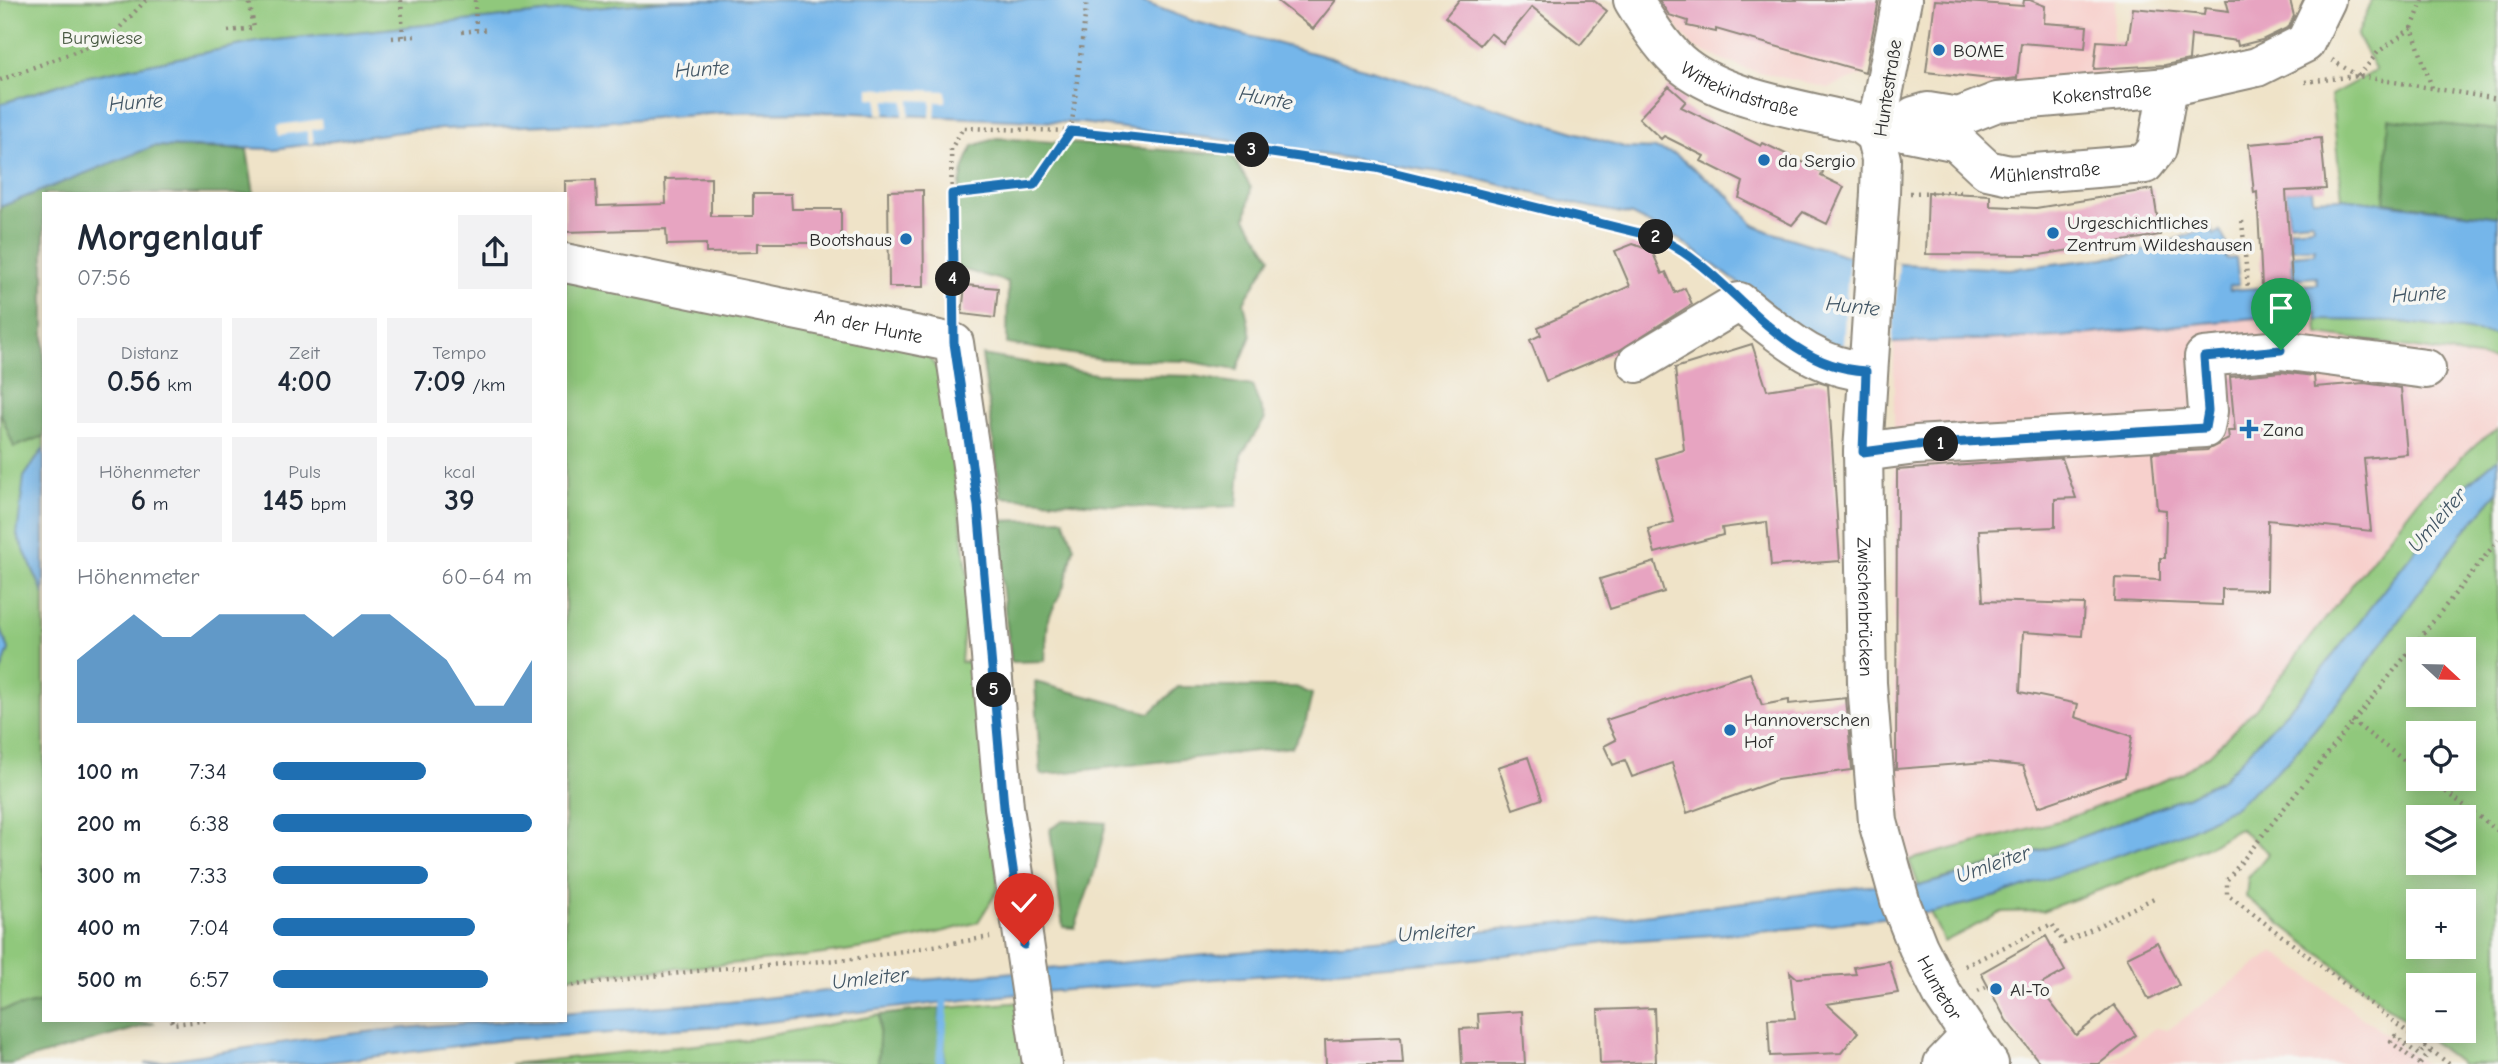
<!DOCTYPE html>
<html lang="de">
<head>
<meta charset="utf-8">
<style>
  :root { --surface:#fff; --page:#f2f2f3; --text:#1f2937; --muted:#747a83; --accent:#1f6fb2 }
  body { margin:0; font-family:"Comic Neue",sans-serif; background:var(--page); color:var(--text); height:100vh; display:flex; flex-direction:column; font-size:26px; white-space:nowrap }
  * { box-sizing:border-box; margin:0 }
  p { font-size:23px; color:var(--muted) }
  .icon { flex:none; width:38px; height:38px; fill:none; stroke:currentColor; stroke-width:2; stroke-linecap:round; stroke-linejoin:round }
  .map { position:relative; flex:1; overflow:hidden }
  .side { position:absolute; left:42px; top:192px; width:525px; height:830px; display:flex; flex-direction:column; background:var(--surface); border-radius:0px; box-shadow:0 4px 18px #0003 }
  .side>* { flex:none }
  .needle { width:46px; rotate:112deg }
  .fabs { position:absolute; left:2406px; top:637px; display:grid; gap:14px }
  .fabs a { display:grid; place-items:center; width:70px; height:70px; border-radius:0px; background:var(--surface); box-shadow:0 4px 18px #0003; font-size:35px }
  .pin { position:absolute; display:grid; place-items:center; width:60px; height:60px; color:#fff; margin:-72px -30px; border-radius:50% 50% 50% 0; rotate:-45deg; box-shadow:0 0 7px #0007 }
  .pin .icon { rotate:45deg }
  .km { position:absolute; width:35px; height:35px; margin:-18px; border-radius:50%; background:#222; color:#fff; font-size:19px; line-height:35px; text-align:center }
  .round { display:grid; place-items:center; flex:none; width:74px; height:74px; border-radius:0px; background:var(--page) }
  .head { display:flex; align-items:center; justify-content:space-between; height:119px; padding:0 35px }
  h1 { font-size:38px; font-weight:700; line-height:52px }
  .stats { display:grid; grid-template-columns:repeat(3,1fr); gap:10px; height:119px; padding:7px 35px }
  .stats div { display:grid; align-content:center; border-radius:0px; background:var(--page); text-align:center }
  .stats b { font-size:30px; font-weight:700 }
  .stats small { font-size:19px; font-weight:400 }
  .stats p { font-size:19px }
  .chart { height:196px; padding:14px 35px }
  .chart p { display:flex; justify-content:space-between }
  .chart svg { width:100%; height:126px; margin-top:7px; fill:var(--accent); opacity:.7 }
  ul { padding:0 35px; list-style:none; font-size:23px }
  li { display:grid; grid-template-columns:112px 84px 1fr; align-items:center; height:52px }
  li i { height:18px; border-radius:9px; background:var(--accent) }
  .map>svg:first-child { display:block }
  .built { fill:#f7d0cc }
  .green { fill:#90c87c; stroke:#5e7a54; stroke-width:2; fill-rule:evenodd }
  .forest { fill:#74ac6c; stroke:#506c4c; stroke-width:2 }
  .water { fill:#75b6ea; stroke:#50708a; stroke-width:2 }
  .pier { fill:#efe3c8 }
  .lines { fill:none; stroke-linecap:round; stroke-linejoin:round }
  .stream { stroke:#75b6ea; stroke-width:8 }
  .building { fill:#e7a4c1 }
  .minor-casing { stroke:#8d877a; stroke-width:42 }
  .path { stroke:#8d877a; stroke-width:4.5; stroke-dasharray:2 5; stroke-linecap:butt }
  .minor { stroke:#fff; stroke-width:38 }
  .route-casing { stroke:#fff; stroke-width:14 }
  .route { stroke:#1f6fb2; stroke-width:9 }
  .poi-dot { fill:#1f6fb2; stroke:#f6f6f2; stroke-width:2.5 }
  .labels { text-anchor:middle; stroke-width:7; stroke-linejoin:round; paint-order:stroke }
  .park-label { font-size:19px; fill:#495a43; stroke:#f6f6f2 }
  .poi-label { font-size:19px; fill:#2b2b2b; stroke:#f6f6f2; text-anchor:start }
  .street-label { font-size:19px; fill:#2b2b2b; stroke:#f6f6f2 }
  .water-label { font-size:21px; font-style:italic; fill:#415564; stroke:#f6f6f2 }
</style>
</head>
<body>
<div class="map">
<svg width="2498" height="1064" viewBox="0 0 2498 1064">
  <rect width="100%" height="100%" fill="#f6f6f2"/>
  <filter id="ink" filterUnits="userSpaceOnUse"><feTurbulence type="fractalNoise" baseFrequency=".0143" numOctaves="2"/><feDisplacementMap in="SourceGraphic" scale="14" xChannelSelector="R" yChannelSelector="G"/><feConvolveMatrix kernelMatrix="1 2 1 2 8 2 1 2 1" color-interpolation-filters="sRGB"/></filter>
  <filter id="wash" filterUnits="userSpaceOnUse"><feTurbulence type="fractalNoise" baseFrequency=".00686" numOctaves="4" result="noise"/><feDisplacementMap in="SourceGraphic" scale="28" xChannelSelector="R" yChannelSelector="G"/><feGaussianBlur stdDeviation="1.57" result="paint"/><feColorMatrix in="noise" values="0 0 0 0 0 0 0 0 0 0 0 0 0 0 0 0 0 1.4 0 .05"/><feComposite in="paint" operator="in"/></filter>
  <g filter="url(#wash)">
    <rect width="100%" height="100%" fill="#efe3c8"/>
    <path class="built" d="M1656,0h225l-15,74 -38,14 -82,-19 -52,-21z
      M1932,0h183l-6,77 -116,11 -69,-11z
      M2317,312l2,22 179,26v69l-20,13 -55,52 -169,215 -44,45 -30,20 -114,45 -157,41 -15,-88v-430l165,-5z
      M2274,951l151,113h-318l48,-36 13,2z"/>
    <path class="green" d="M0,0h673l-416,42 -177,36 -80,26z
      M2372,0h126v217l-156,-19 -11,-103 45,-25 -19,-34z
      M565,273l357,73 20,31 26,200 -7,85 23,1 14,227 -20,32c-134,40 -275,43 -413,55z
      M2317,320l77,1 104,14v25l-180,-26z
      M0,411l14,36 30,-11v12l-20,29 20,117v408l-44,8v-336l9,-25 -9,-22z
      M2498,429v29l-35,30 -160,206 -80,85 -39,19 -119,45 -146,43 -10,-26 157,-41 114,-45 30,-20 45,-45 168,-215 55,-52z
      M2498,492v572h-37l-42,-33h45v-46h-46v45l-172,-133 2,-19 21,-25 -30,-25 -28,17 -62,27 -107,39 -40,1 -58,30 -14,-30 67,-16 290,-134 61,-72 113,-155zM2418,649h46v46h-46zM2418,733h46v46h-46zM2418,817h46v46h-46zM2418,901h46v46h-46z
      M1024,1002l9,62h-89l2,-56z
      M880,1015l-2,49h-368l234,-24z"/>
    <path class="forest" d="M2389,119l109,11v87l-113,-15z
      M997,138l235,17 19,33 -5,30 25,39 -27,45 7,34 -14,34 -50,-9 -84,-2 -96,-15 1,-62 -51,-14c0,-40 -4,-86 16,-122z
      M154,146l93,4 7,44h-210v242l-30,11 -14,-36v-204z
      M982,355l114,19 97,2 59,10 13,33 -24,36 -4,51 -70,3 -166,-12z
      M1064,519l10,28 -9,37 -17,35 -3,42 -34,1 -16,-141z
      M1035,682l115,31 28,-26h118l16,7 -7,31 -13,22 -251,28z
      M1065,820l41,3 -11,47 -20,58 -12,-1 -13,-98z
      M44,1002v18l111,3 -144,41h-11v-54z
      M940,1008l-2,56h-60l2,-49z"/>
    <path class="water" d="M673,0h465l55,21 138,37 296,90 30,1 18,5 55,43 23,27 14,7 81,25 52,8 109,5 122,-14 80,-28 3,8 6,-4 12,22 -7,4 2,2 9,-1 3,27 -10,1 1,4 87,-6 -1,-7 -23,2 -1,-24 22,-2 1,-5 -24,1 -2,-20 24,-2 -1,-6 -23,2 -3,-32 26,-2 1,10 29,-1 156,19v118l-104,-14 -77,-1 -1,-8 -257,25 -224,8 -27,-10 -132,-98 -44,-22 -52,-10 -114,-29 -241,-36 -144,-17 -248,-11 -111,1 -149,11 -158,6 -141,19 -120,-3 -154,61v-103l80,-26 177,-36z
      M44,448v146l-27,-59 7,-58z
      M2498,458v34l-37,43 -113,155 -61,72 -54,46 -45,23 -191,65 -63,16 -163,19 -149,10 -166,20 -428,32 -288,32 -229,14 -196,25h-170c139,-23 279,-44 420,-44v-7l8,-1 156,-10 184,-21 700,-62 254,-33h52l68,-18 78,-25 119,-45 39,-19 80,-85 160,-206z
      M0,628l9,21 -9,25z"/>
    <path class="pier" d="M869,88l77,3v11h-10l-1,16h-5l1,-17 -21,-1 -1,16h-6l1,-15 -18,-1 -1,15 -8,-1 1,-15 -9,-1z
      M322,119l1,9 -11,2 2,13 -5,1 -2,-13 -28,4 -1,-10z
      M1849,255l50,8 -7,81 -49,1z"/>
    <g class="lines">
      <path class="stream" d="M940,1064l5,-70"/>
    </g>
    <g id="blocks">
      <path class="building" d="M1276,0h60l-23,29z
        M1459,0h134l14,11 -27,34 -48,-38 -29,36 -13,-10 -10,12 -35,-28z
        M1659,0h220l-14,72 -149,-43v3l-29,-6 1,-5 -19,-6z
        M1935,0l88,6 1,-6h6l15,6 -1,17 43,3 -2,22 -64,-5 -4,35 -17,2 -74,-8z
        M2226,0h64l4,16 -5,11 -27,13 -24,6 -1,-5 -46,-6 -2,25 -24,5 -71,4 3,-28 31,2 5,-35 71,7 1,-7 24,3z
        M1669,86l17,15 -5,6 80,39 2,-3 60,29 -2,4 23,11 -17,37 -24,-12 -11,13 -53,-27 4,-16 -42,-21 3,-5 -40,-20 -3,3 -22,-21z
        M2321,138l5,51 -40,2 6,92 -30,3 -5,-94 -3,1 -5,-49z
        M711,178v38h42v-22h38l1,15h49v34h-83v9l-52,1v-9l-39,1 -1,-16 -101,3v-51l31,-1 1,26 69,-2 -1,-25z
        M2153,189l7,46 -120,20 -114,-1 2,-62 62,3v11l46,2z
        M923,190l1,97h-35l-1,-96z
        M1633,244l19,7 10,23 4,-2 9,21 10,-5 7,16 -72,46 -74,31 -16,-41 11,-5 -3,-8 92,-41 -15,-35z
        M965,285l33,3 -3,30 -33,-4z
        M1752,344l15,46 51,-8 10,3 12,176 -69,5 -4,-44 -45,6 1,7 -68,18 -7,-24 26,-7 -18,-64 28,-8 -9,-82z
        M2281,372l33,4 1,11 49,-4 37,5 6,66 -43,4 7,73 -103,-11 -1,70 -45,-1v16l-108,-4 1,-23 45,2v-22h5l1,-48 -9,-1 -5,-56 55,-3 22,-11 -1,-8h7l-5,-54z
        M2062,458l14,40 -21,1v28l-76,3 4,71 101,3 -2,32 -59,-4 -3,60 58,12 -3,13 57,19 -7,41 -87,30 -15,-41 -37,-4 -90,7 1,-299z
        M1655,562l9,30 -54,17 -10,-30z
        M1750,673l12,32 27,-5v4l57,-6 6,72 -75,10 -90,33 -15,-50 -40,14 -7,-17 -12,5 -9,-19 12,-6 -10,-20z
        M1528,757l14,42 -29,10 -15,-42z
        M2046,936l19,35 -27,15 38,49 38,-30 22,30 -37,29h-58l-35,-44 -25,-47z
        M2157,942l22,43 -30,15 -22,-43z
        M1889,961l9,32 -71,11 31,28 -17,21 -71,3 -2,-37 27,-1 -5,-46 7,6 59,-4 -2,-7z
        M1654,1008l2,54 -56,2 -2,-54z
        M1522,1011l3,53h-63l-2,-35 19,-1 -1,-14z
        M1401,1037l2,27h-77l-1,-24z"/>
    </g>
  </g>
  <g filter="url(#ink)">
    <use href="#blocks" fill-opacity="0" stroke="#8d877a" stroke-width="2"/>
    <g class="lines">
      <defs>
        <g id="minor">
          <path id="s1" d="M1633,0c13,21 27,44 45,61 43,39 127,48 182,63l15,11"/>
          <path id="s2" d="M1902,0l-27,135 6,24 -1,34 -17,259 4,231 11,139 23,82 17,43 24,47 47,70"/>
          <path id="s3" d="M1904,131l10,-15 14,-4 31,5 38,-15 171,-15 89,-20 48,-24 21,-43"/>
          <path id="s4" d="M1908,132l49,10 30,28 23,5 135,-11 12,-15 11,-62"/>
          <path id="s5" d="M565,263l389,80 24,163 26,301 38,257"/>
          <path d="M1637,363l102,-61c39,30 75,66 127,69"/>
          <path d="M1863,452l53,-7 289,-17 3,-17 -4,-54 77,-7 145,19"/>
          <path d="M1943,1064l26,-27"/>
        </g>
      </defs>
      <use href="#minor" class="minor-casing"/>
      <path class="path" d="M401,0l2,37
        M475,0l1,31
        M2423,0l-11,28 20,60
        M228,31l26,-3 -5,-28
        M462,32l27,-3
        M392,38l23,-2
        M2332,60l26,16
        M2359,76l19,-24 34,-24
        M0,80l109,-41 37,-39
        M2305,82l53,-6 140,23
        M1910,193l51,-1
        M952,194l81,-9 38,-54 16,-131
        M2242,221l6,67
        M954,312l-3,-163 12,-21 108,3 164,17 141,20 280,70 26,11 33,31
        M2352,721l66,50
        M2429,779l69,52
        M1965,966l87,-42 12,19 92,-46
        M565,986l159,-18 129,-9 137,-22
        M1978,991l10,-5
        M171,1020l2,4 36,-4
        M2419,1064l-28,-22 4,-6 24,19 7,-10
        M2420,1064l12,-14
        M2449,1064l-222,-170v-14l271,-340"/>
      <use href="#minor" class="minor"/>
    </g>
  </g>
  <g class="lines" filter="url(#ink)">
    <defs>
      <path id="route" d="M1024,945l-20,-138 -26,-301 -24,-163 -2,-149 82,-9 37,-54 164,17 141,20 280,69c76,33 120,130 210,134l-3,81 53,-7 289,-17 3,-17 -4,-54 77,-7"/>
    </defs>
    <use href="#route" class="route-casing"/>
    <use href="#route" class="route"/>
  </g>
  <g class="poi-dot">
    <circle cx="1939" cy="50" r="7"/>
    <circle cx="1764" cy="160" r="7"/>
    <circle cx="2053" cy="233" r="7"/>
    <circle cx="906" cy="239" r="7"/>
    <path d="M2245.5 418.5h7v7h7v7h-7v7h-7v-7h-7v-7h7z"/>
    <circle cx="1730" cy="730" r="7"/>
    <circle cx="1996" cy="989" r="7"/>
  </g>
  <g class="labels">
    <g class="park-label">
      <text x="102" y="44">Burgwiese</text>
    </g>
    <g class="poi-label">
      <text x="1953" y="57">BOME</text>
      <text x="1778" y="167">da Sergio</text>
      <text x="2067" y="229">Urgeschichtliches<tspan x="2067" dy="22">Zentrum Wildeshausen</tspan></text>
      <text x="892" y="246" text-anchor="end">Bootshaus</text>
      <text x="2263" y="436">Zana</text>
      <text x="1744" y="726">Hannoverschen<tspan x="1744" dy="22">Hof</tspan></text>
      <text x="2010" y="996">Al-To</text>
    </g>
    <g class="street-label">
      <text dy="7" stroke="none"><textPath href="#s1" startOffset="145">Wittekindstraße</textPath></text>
      <text transform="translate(1887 88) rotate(-81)" y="7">Huntestraße</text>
      <text dy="7" stroke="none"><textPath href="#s3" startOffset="210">Kokenstraße</textPath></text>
      <text dy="7" stroke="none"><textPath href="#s4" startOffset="150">Mühlenstraße</textPath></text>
      <text dy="7" stroke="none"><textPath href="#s5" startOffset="310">An der Hunte</textPath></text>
      <text dy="7" stroke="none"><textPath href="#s2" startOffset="611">Zwischenbrücken</textPath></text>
      <text dy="7" stroke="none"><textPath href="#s2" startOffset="1004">Huntetor</textPath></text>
    </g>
    <g class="water-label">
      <text transform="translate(702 69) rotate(-3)" y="7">Hunte</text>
      <text transform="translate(1266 98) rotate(11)" y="7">Hunte</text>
      <text transform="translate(136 102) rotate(-4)" y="7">Hunte</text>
      <text transform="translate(2419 294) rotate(-3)" y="7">Hunte</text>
      <text transform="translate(1853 306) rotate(6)" y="7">Hunte</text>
      <text transform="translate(2437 520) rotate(-49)" y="7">Umleiter</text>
      <text transform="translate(1993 864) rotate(-19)" y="7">Umleiter</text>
      <text transform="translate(1436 932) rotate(-4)" y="7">Umleiter</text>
      <text transform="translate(870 978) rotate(-6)" y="7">Umleiter</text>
    </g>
  </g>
</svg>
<div class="fabs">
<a><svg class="needle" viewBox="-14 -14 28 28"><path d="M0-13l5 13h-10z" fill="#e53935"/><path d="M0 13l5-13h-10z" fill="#747a83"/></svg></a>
<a><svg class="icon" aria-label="locate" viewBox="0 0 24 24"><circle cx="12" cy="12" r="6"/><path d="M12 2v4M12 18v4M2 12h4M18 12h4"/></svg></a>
<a><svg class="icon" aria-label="layers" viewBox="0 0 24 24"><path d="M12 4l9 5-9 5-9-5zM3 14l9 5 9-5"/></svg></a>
<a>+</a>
<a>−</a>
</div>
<div class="pin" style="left:2281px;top:350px;background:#1e9e55"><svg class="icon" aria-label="arrive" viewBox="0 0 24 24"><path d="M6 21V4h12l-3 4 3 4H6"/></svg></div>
<div class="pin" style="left:1024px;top:945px;background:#d93025"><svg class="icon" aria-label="check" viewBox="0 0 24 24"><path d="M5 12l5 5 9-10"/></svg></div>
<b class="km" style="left:1941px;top:444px">1</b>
<b class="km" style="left:1656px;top:237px">2</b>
<b class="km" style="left:1252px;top:150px">3</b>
<b class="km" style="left:953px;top:279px">4</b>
<b class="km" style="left:994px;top:690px">5</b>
<section class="side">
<div class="head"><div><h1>Morgenlauf</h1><p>07:56</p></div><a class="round"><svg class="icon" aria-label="share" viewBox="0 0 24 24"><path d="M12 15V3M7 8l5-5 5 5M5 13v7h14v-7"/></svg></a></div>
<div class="stats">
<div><p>Distanz</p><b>0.56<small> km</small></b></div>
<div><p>Zeit</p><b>4:00</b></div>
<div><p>Tempo</p><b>7:09<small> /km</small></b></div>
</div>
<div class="stats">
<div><p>Höhenmeter</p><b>6<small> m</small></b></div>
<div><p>Puls</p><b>145<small> bpm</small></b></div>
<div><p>kcal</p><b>39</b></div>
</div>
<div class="chart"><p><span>Höhenmeter</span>60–64 m</p>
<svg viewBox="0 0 160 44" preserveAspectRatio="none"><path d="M0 44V22L10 14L20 6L30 14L40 14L50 6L60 6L70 6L80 6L90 14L100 6L110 6L120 14L130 22L140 38L150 38L160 22V44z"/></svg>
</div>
<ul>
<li><b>100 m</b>7:34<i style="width:59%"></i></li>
<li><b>200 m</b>6:38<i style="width:100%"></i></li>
<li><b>300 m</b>7:33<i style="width:60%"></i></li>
<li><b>400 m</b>7:04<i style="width:78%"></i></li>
<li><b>500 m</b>6:57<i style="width:83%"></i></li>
</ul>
</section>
</div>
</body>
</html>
